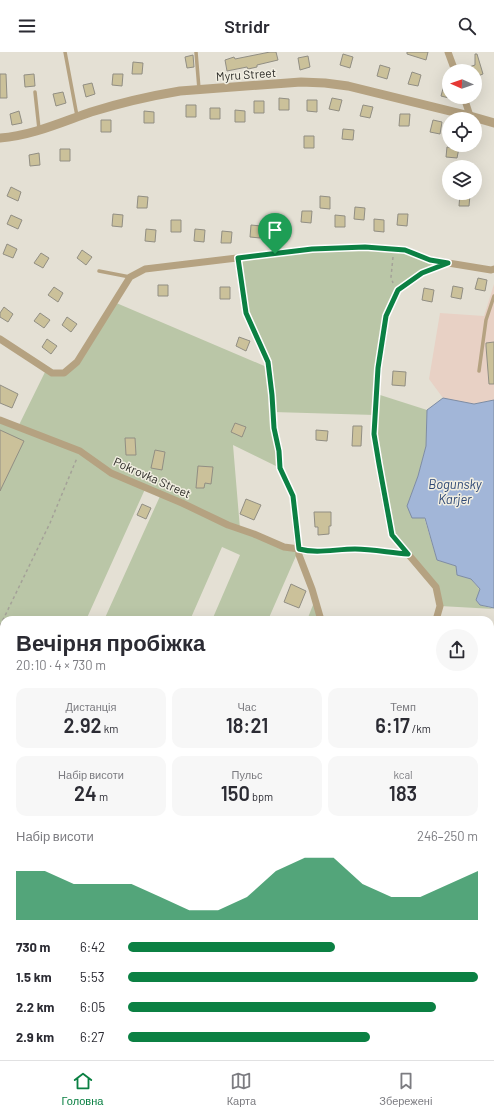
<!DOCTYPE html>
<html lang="uk">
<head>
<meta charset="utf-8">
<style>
  :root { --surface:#fff; --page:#f7f7f7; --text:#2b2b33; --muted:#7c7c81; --line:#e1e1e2; --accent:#0b8043 }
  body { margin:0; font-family:Barlow,sans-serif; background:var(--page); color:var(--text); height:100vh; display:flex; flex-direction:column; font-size:15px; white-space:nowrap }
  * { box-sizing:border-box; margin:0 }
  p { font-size:13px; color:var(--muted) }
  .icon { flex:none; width:22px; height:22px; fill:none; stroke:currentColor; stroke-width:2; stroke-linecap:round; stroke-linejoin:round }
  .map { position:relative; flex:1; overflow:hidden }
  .drawer { position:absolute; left:0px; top:564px; width:494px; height:444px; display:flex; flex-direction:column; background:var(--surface); border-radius:12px 12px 0 0; box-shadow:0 4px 16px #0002 }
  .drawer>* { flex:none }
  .needle { width:26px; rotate:272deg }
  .buttons { position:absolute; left:442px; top:12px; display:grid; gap:8px }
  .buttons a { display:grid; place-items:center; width:40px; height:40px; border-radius:50%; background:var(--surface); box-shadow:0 4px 16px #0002; font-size:20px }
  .pin { position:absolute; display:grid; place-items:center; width:34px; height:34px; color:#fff; margin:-41px -17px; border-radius:50% 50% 50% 0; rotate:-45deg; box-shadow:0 0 4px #0007 }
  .pin .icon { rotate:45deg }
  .round { display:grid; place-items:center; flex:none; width:42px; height:42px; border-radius:21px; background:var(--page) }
  .headline { display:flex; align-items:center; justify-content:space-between; height:68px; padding:0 16px }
  h1 { font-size:22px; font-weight:600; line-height:30px }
  .metrics { display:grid; grid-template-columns:repeat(3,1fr); gap:6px; height:68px; padding:4px 16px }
  .metrics div { display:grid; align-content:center; border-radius:10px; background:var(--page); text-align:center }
  .metrics b { font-size:20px; font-weight:600 }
  .metrics small { font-size:11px; font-weight:400 }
  .metrics p { font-size:11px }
  .chart { height:112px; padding:8px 16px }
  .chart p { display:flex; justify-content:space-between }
  .chart svg { width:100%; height:72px; margin-top:4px; fill:var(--accent); opacity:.7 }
  ul { padding:0 16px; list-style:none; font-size:13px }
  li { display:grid; grid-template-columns:64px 48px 1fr; align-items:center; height:30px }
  li i { height:10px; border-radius:5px; background:var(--accent) }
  header { display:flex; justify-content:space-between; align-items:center; height:52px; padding:0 16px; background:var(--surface); font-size:18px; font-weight:600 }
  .dock { display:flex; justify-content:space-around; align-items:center; height:56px; border-top:1px solid var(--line); background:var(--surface); font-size:11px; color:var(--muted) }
  .dock a { display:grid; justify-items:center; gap:2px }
  .dock .current { color:var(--accent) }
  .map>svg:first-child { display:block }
  .industrial { fill:#e8d1c5 }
  .green { fill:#bac6a7 }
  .water { fill:#a2b6d8; stroke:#7e8ca3 }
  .building { fill:#cbc19a; stroke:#918e83 }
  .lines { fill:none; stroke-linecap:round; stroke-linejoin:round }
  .path { stroke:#a4a198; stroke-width:1.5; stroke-dasharray:3 3; stroke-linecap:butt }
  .service { stroke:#b5a281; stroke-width:3.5 }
  .minor { stroke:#b5a281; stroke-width:7 }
  .tertiary { stroke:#b5a281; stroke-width:9 }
  .route-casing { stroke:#fff; stroke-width:8 }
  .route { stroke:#0b8043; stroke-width:5 }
  .labels { text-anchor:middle; stroke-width:3; stroke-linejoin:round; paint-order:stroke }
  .street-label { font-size:12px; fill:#2b2a26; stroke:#f1eee1 }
  .water-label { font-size:13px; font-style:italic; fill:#2e4875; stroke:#f1eee1 }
</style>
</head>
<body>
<header><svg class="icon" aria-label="menu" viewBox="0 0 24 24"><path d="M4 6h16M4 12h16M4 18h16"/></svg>Stridr<svg class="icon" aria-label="search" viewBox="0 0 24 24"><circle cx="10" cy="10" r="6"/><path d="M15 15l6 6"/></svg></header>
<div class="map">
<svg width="494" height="1008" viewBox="0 0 494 1008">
  <rect width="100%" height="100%" fill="#e4e0d4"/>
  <path class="industrial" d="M494,232v116l-20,4 -31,-6 -14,-19 11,-66 44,3z"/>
  <path class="green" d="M312,197l93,1 43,13 -26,10 -24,17 -12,26 -9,78 50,16 -1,36 -8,30 -11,30 17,11 13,43 19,6 1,9 14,4 9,11 -4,10 4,5 14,4 -54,-3 -4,-19 -44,-52 -8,-41 -9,-79 -102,-3 7,56 -47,-23 7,84 59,20 -31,71h-56l28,-65 -18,-8 -32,73h-86l57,-126 -15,-7 -60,133h-82v125l-4,9v-334l18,7 28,-57 18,3 13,-11 37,-60 155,66 -23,-55 -8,-55z
    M315,548l6,20h-14z
    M494,599v409h-494v-140l4,-2v138h486v-402z
    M0,726l4,2v135l-4,2z"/>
  <path class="water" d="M443,346l31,6 20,-4v208l-14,-3 -4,-5 4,-11 -9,-10 -14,-4 -1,-9 -19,-6 -12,-42h-13l-5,-12 11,-30 8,-30 1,-36z"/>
  <path class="building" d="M270,0h6l2,8 -21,5v2l-9,2 -1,-2 -20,4 -2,-11 9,-3 1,2z
    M407,0h21l-2,8 -19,-6z
    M343,2l10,3 -3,11 -10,-3z
    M475,2h2l6,20 -8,3v-6h-15v-1l15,-5z
    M193,3l1,12 -7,1 -2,-11z
    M308,4l2,11 -10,3 -2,-12z
    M133,10l10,1 -1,11h-10z
    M380,13l10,3 -3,11 -10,-3z
    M412,20l9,3 -3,11 -10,-2z
    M0,22h6l1,24h-7z
    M34,22l1,12 -10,1 -1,-12z
    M113,22h10l-1,12 -10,-1z
    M447,22h2v24l-8,-2z
    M92,31l3,11 -9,3 -3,-12z
    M63,40l3,11 -10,3 -3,-12z
    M279,46l10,1v11h-10z
    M332,46l10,2 -3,11 -10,-2z
    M307,48h10v12l-10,-1z
    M254,49h10v12h-10z
    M186,53h10v12h-10z
    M363,53l10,2 -3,11 -10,-2z
    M210,56h10v11h-10z
    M235,58l10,1v11h-10z
    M19,59l3,12 -10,2 -2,-11z
    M144,59l10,1v11h-10z
    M400,62h10l-1,12h-10z
    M101,68h10v12h-10z
    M433,68l9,2 -2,12 -10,-2z
    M343,77l11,1 -1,10 -11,-1z
    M304,84h10v12h-10z
    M447,95l12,1 -2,10 -11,-1z
    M60,97h10v12h-10z
    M39,101l1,12 -10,1 -1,-11z
    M11,135l10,5 -3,9 -11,-5z
    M460,142l10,1 -1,11h-10z
    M138,144l10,1 -1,11h-10z
    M320,144l10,1v12l-10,-1z
    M355,155l10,1 -1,12 -10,-1z
    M302,159h10l-1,12 -10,-1z
    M113,162l10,1 -1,12 -10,-1z
    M398,162h10l-1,12 -10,-1z
    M11,163l11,5 -4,9 -11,-5z
    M335,163l10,1v11h-10z
    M374,167l10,1v12l-10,-1z
    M171,168h10v12h-10z
    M251,173l10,1 -1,12 -10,-1z
    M279,173l10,1v11h-10z
    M146,177l10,1 -1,12 -10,-1z
    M195,177l10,1 -1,12 -10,-1z
    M222,179l10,1 -1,11h-10z
    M7,192l10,5 -4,9 -10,-4z
    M82,198l10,7 -6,8 -9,-7z
    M41,201l8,5 -6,10 -9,-5z
    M478,226l9,2 -2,11 -10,-2z
    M158,233h10v11h-10z
    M453,234l10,2 -2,11 -10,-2z
    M54,235l9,6 -5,9 -10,-7z
    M220,235h10v12h-10z
    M424,236l10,2 -2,12 -10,-2z
    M4,255l9,7 -5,8 -8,-5v-4z
    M40,261l10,7 -6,8 -10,-7z
    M67,265l10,7 -6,8 -9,-7z
    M239,285l11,4 -4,10 -10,-5z
    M47,287l10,7 -6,8 -9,-7z
    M494,290v42h-5l-3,-38v-3z
    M393,319l13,1 -1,14 -13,-1z
    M0,333l18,9 -6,14 -12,-5z
    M235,371l11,4 -4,10 -11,-5z
    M353,374h9l-1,20h-9z
    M0,378l24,11 -24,50z
    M316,378l12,1 -1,10 -11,-1z
    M125,386h10l1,17h-10z
    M155,398l10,2 -3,18 -11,-2z
    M198,414l15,1 -2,17 -6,-1 -1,5h-8z
    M246,447l15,6 -7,15 -14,-6z
    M142,452l9,4 -5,11 -9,-4z
    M314,460h17v14h-2v8l-11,1v-8h-3z
    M291,532l15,7 -7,17 -15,-6z"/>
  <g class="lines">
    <path class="path" d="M393,205l-2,20 2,6
      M307,499l50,-2 40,4
      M0,574l50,-103 27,-65
      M490,619l4,-4
      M490,769l4,-2
      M490,841l4,3
      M0,957l4,-2
      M354,1004l1,4
      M481,1004l1,4
      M19,1008l8,-4"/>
    <path class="service" d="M65,0l12,64
      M196,0l3,37
      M35,40l4,37
      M99,219l31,6
      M479,319l7,-51 8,-24"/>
    <path class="minor" d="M448,0l7,19
      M464,45l6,19
      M238,206l8,55 22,49 4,33 2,33 5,23 1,17 13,28 6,59 13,34 9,31
      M0,287l52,34h12l13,-11 53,-85 15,-8 167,-20 53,-2 40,3 25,10 61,10 3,-1
      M0,368l80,31 31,22 71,30 46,22 26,9 30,13 15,2
      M436,568l4,-14 -4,-19 -44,-52 -8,-41 -10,-60 4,-66 8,-52 12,-26 24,-17 26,-10
      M0,731l4,2"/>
    <path class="tertiary" d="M0,86c31,-2 62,-16 91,-26 29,-9 59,-16 89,-21l121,-9 24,1 23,3 122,30 24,7"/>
  </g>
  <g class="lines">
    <defs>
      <path id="route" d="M365,195l40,3 25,10 18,3 -26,10 -24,17 -12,26 -8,52 -4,66 5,30 13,71 16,19c-17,-1 -35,-5 -53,-5 -19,0 -38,5 -56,0l-6,-53 -13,-28 -1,-17 -5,-23 -2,-33 -4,-33 -22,-49 -8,-55 74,-9z"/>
    </defs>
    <use href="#route" class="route-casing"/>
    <use href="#route" class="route"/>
  </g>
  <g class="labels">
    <g class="street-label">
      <text transform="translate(246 23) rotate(-4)" y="4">Myru Street</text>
      <text transform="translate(152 426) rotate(24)" y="4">Pokrovka Street</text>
    </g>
    <g class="water-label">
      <text x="455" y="437">Bogunsky<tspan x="455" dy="15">Karjer</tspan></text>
    </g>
  </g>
</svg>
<div class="buttons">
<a><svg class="needle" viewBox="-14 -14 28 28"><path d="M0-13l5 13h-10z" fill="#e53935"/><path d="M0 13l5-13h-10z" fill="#7c7c81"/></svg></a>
<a><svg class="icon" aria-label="locate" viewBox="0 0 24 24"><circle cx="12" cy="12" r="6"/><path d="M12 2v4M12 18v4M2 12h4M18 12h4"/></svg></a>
<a><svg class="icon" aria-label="layers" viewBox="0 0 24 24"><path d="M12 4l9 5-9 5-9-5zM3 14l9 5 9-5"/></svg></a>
</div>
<div class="pin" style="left:275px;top:202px;background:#1e9e55"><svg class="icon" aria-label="arrive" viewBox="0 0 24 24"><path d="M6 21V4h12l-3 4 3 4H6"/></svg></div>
<section class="drawer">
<div class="headline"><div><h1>Вечірня пробіжка</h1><p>20:10 · 4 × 730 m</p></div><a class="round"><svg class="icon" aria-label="share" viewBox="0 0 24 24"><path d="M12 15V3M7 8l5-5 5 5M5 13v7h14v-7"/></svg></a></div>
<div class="metrics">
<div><p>Дистанція</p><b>2.92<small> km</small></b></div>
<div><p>Час</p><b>18:21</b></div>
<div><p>Темп</p><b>6:17<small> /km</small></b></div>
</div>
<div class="metrics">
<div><p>Набір висоти</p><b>24<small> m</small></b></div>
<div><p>Пульс</p><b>150<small> bpm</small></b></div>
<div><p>kcal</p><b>183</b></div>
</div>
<div class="chart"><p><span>Набір висоти</span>246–250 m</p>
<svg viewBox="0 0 160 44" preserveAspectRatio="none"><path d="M0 44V14L10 14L20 22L30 22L40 22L50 30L60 38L70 38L80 30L90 14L100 6L110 6L120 22L130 30L140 30L150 22L160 14V44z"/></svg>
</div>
<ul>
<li><b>730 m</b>6:42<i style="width:59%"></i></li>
<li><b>1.5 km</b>5:53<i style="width:100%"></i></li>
<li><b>2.2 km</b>6:05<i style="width:88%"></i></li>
<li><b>2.9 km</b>6:27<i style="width:69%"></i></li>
</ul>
</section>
</div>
<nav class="dock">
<a class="current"><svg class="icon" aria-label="home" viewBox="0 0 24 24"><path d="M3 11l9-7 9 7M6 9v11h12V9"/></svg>Головна</a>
<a><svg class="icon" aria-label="map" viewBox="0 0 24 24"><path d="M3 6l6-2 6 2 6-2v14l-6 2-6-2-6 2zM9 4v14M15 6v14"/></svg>Карта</a>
<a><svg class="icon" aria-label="saved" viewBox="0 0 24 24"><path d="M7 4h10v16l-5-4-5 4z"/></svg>Збережені</a>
</nav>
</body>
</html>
